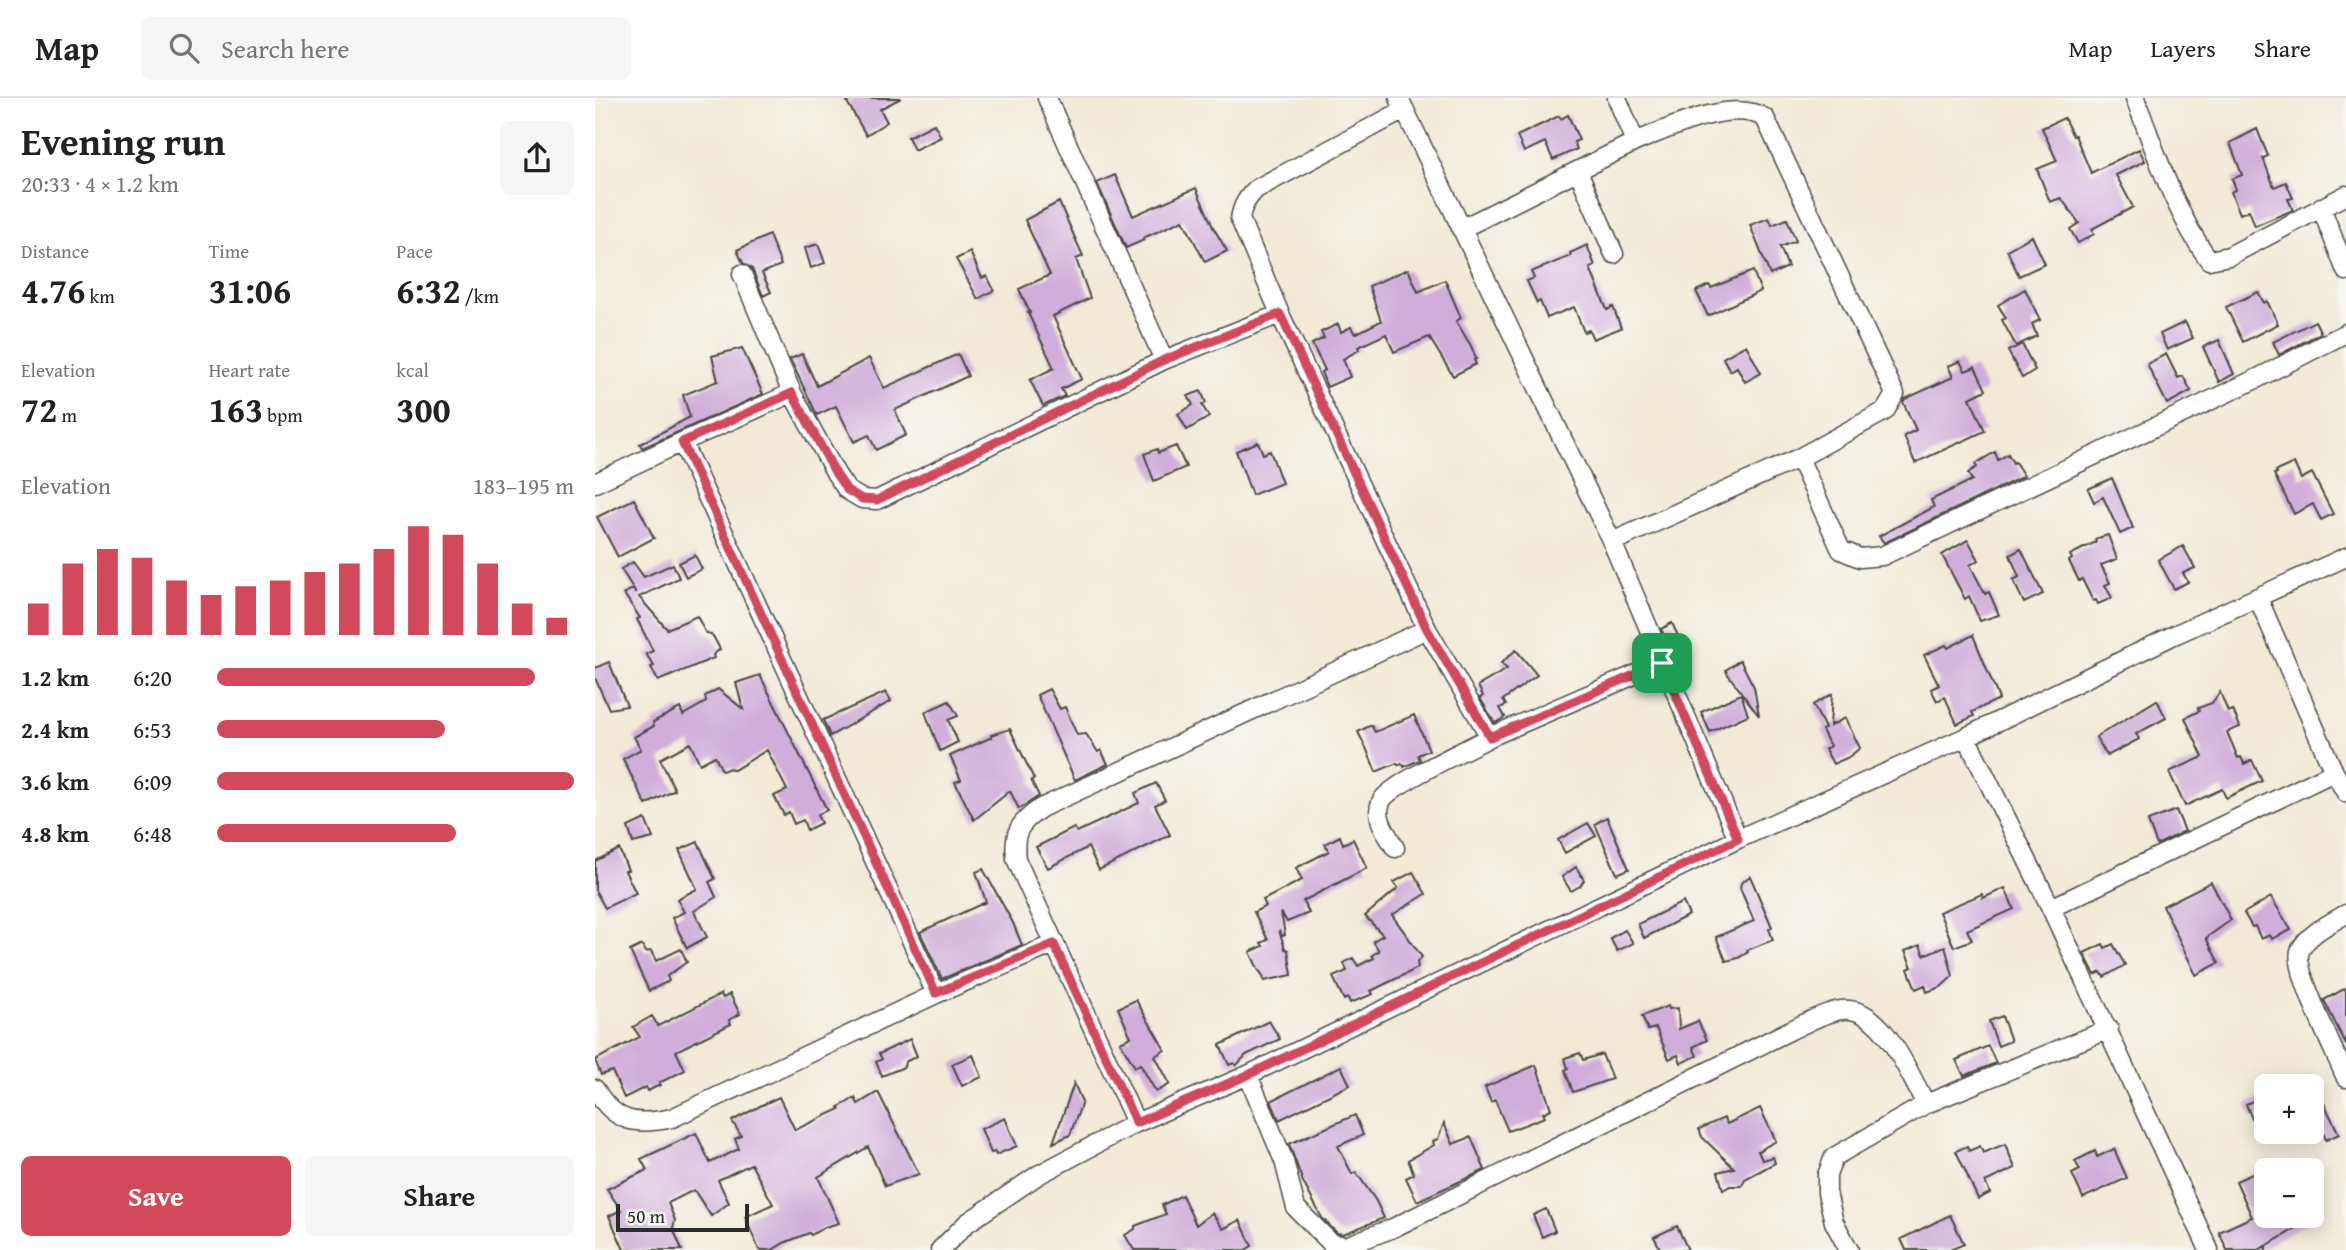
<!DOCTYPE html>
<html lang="en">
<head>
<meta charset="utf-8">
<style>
  :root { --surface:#fff; --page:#f6f6f6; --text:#222; --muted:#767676; --line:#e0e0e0; --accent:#d1495b }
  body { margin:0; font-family:"Gentium Book Plus",serif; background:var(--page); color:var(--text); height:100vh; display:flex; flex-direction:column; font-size:26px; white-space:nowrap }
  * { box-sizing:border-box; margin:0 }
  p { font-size:23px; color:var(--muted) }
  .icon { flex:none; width:38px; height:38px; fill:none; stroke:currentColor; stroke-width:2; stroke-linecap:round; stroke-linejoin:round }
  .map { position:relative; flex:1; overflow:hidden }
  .sheet { display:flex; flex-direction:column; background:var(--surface); width:595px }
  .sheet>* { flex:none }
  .tools { position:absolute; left:1659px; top:976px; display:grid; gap:14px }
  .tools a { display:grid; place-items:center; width:70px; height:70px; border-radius:10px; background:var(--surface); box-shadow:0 4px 18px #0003; font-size:35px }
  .scale { position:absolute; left:21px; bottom:18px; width:133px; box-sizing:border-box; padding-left:7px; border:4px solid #2b2b2b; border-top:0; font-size:19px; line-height:24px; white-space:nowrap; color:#2b2b2b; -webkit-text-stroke:5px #f6f6f2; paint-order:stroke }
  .pin { position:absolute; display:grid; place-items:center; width:60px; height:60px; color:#fff; margin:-30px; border-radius:14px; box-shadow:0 4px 10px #0006 }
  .round { display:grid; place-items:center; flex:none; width:74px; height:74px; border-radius:10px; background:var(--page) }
  .summary { display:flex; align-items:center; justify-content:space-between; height:119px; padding:0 21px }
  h1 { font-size:38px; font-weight:800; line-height:52px }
  .figures { display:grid; grid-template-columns:repeat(3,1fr); gap:10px; height:119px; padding:7px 21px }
  .figures div { display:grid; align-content:center }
  .figures b { font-size:35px; font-weight:800 }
  .figures small { font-size:19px; font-weight:400 }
  .figures p { font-size:19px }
  .chart { height:196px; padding:14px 21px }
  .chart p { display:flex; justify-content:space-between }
  .chart svg { width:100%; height:126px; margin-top:7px; stroke:var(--accent); stroke-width:6 }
  .action { display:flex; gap:14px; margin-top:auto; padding:14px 21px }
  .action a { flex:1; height:80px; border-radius:10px; background:var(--accent); color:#fff; font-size:28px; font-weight:800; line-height:80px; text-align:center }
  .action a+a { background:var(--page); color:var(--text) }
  ul { padding:0 21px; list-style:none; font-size:23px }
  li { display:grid; grid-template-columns:112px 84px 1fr; align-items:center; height:52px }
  li i { height:18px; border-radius:9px; background:var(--accent) }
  header { display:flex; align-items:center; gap:42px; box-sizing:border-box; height:98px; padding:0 35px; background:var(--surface); border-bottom:2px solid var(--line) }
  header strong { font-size:33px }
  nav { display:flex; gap:38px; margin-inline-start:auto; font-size:24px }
  .search { width:490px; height:63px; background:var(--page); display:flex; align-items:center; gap:18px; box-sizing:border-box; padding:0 24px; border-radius:10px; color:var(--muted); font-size:26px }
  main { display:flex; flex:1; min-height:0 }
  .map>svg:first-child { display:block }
  .building { fill:#d0adda }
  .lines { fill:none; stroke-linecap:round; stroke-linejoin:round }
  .minor-casing { stroke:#494845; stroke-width:21 }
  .minor { stroke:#fff; stroke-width:18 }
  .route-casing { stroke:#fff; stroke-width:14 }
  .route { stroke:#d1495b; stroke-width:9 }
</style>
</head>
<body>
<header>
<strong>Map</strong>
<div class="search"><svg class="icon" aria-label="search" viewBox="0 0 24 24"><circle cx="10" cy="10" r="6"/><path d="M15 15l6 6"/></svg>Search here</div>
<nav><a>Map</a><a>Layers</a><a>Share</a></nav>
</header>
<main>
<section class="sheet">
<div class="summary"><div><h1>Evening run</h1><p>20:33 · 4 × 1.2 km</p></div><a class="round"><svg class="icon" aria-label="share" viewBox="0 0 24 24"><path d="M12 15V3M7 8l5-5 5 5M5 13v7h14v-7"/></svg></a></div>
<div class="figures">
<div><p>Distance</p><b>4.76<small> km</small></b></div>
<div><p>Time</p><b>31:06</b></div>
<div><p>Pace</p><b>6:32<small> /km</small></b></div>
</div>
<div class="figures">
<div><p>Elevation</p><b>72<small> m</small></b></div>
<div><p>Heart rate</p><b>163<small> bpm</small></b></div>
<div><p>kcal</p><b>300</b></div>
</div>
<div class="chart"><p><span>Elevation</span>183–195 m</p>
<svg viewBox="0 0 160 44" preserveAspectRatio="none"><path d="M5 44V33M15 44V19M25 44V14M35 44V17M45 44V25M55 44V30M65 44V27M75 44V25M85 44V22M95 44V19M105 44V14M115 44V6M125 44V9M135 44V19M145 44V33M155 44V38"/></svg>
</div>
<ul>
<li><b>1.2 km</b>6:20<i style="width:89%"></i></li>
<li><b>2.4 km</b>6:53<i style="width:64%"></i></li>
<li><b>3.6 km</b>6:09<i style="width:100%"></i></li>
<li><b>4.8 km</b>6:48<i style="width:67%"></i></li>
</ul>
<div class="action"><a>Save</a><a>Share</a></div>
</section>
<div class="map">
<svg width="1751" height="1152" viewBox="0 0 1751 1152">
  <rect width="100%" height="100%" fill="#f6f6f2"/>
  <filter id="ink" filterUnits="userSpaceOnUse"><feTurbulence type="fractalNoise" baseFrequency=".0143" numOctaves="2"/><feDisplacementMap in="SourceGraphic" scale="14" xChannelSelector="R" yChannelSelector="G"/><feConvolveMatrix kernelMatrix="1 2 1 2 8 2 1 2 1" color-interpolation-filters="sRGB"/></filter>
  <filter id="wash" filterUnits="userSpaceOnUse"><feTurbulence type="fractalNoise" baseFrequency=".00686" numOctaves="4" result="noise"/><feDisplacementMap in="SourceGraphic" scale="28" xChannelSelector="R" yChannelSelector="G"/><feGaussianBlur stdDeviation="1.57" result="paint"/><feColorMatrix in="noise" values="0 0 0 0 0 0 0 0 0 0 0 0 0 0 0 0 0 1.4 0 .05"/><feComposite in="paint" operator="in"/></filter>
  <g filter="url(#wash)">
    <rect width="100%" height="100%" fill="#f2ead7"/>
    <g id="blocks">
      <path class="building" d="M260,0h46l-21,11 7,13 -21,13 -19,-33z
        M973,17l11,25 -5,2 3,7 -24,11 -8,-18 -21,10 -7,-16 42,-20 2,3z
        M1469,20l9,18 2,-1 16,38 48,-24 6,12 -29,14 17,32 -41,22 2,5 -16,9 -8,-14 9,-6 -18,-25 -11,4 -13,-33 20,-8 -15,-33z
        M339,26l7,13 -27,13 -6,-13z
        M1662,31l11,27 -5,2 11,29 12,-5 7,16 -5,1 5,11 -38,16 -6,-16 -9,4 -9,-22 5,-3 -4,-10 10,-4 -12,-32z
        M520,77l18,41 63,-28 17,39 14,24 -22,11 -22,-42 -40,18 1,2 -18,8 -29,-65z
        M464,104l24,54 -7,3 14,39 -37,18 29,63 -21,10 4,7 -22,10 -13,-26 24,-12 -26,-55h2l-11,-24 31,-14 -25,-55z
        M1174,120l3,7 15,-6 9,22 -16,6 8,20 -18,8 -20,-50z
        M174,137l12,30 -19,8 9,19 -8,4 -11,-27 -9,-6 -6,-13z
        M1437,138l13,28 -26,12 -12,-26z
        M223,146l7,19 -14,5 -6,-20z
        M992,147l8,21 -5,2 17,42 6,-3 8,21 -28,11 -4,-9 -5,2 -10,-25 -27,11 -7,-17 -3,2 -10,-22 7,-3 -3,-6 40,-16 -1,-3z
        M375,154l12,26 5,-2 7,14 -16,9 -22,-40z
        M813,171l10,23 27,-12 16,38 -5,3 15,25 5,13 -2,1 2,4 -23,12 -24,-39 -35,15 -8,-18 -28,13 1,3 -16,9 7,18 -23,10 -6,-15 4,-2 -13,-26 12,-6 -3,-6 17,-8 3,8 10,-5 4,7 26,-13 -12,-35z
        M1158,173l8,20 -53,25 -12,-25 13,-6 2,3z
        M1430,191l15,31 -8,4 5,12 -21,10 -14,-26 4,-2 -8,-13z
        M1663,194l6,11 3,-2 11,23 -35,18 -17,-35z
        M1720,223l6,12 -42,22 -6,-13z
        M1590,224l8,16 -26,12 -7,-16z
        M1624,242l15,34 -15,8 -16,-35z
        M1427,246l13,26 -13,8 -14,-27z
        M1151,247l15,28 -16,9 -8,-15 -7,4 -7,-13z
        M147,250l21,46 -121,54 -2,-4 50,-27 -7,-22 35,-14 -6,-25z
        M207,256l15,32 52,-28 15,30 74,-34 10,22 -73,34 11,25 -30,15 -7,-15 -15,7 -18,-36 -19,9 -27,-56z
        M1571,256l12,24 5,-2 8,15 -24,13 -20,-40z
        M1365,263l5,10 10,-4 11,23 -16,8 15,33 -70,32 -11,-27 12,-6 -13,-28 2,-3 48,-22 -5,-11z
        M606,293l5,12 -4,2 7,12 -22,13 -9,-16 15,-9 -5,-9z
        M663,344l5,12 7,-3 12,32 -30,12 -16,-44z
        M581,348l10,21 -32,14 -10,-27 13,-5 1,4z
        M1400,354l3,8 10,-6 5,9 2,-1 9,14 -140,67 -5,-7 55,-29 -3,-7 41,-20 -4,-7 9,-6 -2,-3z
        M1699,365l7,16 11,-6 21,41 -12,6 -8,-16 -19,10 -20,-40 3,-1 -1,-2z
        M1517,380l21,50 -13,6 -17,-37 -9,5 -6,-13z
        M39,401l20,39 -36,19 -21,-40z
        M1513,437l9,24 -16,6 9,18 -5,2 7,13 -14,6 -2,-4 -3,1 -11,-22 -3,2 -10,-20 3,-2 -2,-4 26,-13 -1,-3z
        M1373,442l11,20 -9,5 15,29 4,-2 10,23 -19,6 -11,-25 -4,3 -23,-44z
        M1588,448l12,22 -12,5 5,9 -14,7 -16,-29z
        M1426,451l22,45 -19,9 -11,-23 6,-3 -9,-22z
        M100,457l7,14 -16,8 -7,-14z
        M38,464l11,15 29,-13 6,14 -40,19 28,32 30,-13 8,16 8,4 7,13 -7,6 1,3 -56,23 -7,-14 3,-1 -8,-12 7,-3 -16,-32 3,-1 -16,-24 8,-5 4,4 -15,-24z
        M1077,525l6,13 -11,6 -6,-13z
        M1378,537l26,64 -27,13 2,4 -17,8 -12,-27 -8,4 -6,-12 8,-4 -15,-30 22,-10 2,3z
        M921,552l21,25 -34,25 3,5 -6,3 5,9 -10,6 -15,-25 3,-2 -5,-10 29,-17 -6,-6z
        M1145,562l14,27 5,29 -32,-43 -1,-3z
        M14,564l18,44 -18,3 -14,-31v-10z
        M165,577l67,135 -10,5 4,8 -14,7 -4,-10 -9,4 -5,-12 -5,3 -10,-19 13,-6 -20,-40 -33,20 -4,-2 -8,3 -7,-15 -15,8 -10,-21 -30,16 15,31 -29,15 -23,-46 18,-10 -7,-12 20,-11 -1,-4 27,-14 3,7 23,-13 -1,-6 13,-7 25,20 -7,-26z
        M454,591l11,20 5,-2 12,28 9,-1 12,18 3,-2 7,14 -33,16 -38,-85z
        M291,594l5,9 -61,35 -7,-16z
        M1625,594l8,20 5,-2 7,17 -13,5 11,26 3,-1 3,7 8,-4 10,21 -36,17 -4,-9 -37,17 -16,-34 34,-15 -18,-39 14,-7 -1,-3 14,-5z
        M1146,596l7,21 -38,17 -9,-20z
        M1237,596l-2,32 15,-8 15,30 -11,9 -16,7 -8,-15 5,-3 -8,-16 3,-2 -12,-23z
        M1562,602l9,18 -30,16 3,5 -32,17 -11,-19z
        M354,603l9,15 -10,4 10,22 -18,9 -15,-39z
        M819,617l15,35 -11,5 2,5 -16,7 -1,-3 -5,1 -1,-2 -21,9 -9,-22 -9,-18 13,-7 4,7z
        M415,631l24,50 -3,1 8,16 -20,13 -9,-18 -36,29 -19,-38 6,-2 -11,-24 42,-19 -1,-2z
        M561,685l9,17 -10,5 15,30 -71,35 -11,-23 -40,21 -12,-21 38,-19 3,4 62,-29 -4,-10z
        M1581,712l9,21 -28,14 -9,-24z
        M1012,719l22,52 -12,5 -22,-50z
        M50,721l8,19 -20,5 -5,-16z
        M993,725l8,13 -31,17 -7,-13z
        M745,738l3,8 10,-5 14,29 -64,33 6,12 -22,9 -6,-10 4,23 -3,1 -3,-6 6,19 3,1 4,25 -28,6 -1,-5 -5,-7 -8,-17 13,-6 -2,-3 7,-3 -14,-28 12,-6 -3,-6 39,-20 -6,-12 33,-17 -4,-7z
        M103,744l17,37 -6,3 7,15 -22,14 13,26 -20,11 -15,-30 12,-6 -7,-13 20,-10 -18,-39z
        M24,751l9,21 -3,1 11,22 -31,15 -10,-18v-29z
        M981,769l8,13 -4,6 -9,5 -9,-14z
        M388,771l30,54 9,22 -80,34 -22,-47 66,-30 -10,-30z
        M818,774l13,22 -34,21 30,42 -5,5 1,6 -47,23 2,3 -23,9 -2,-5 -4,2 -11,-23 14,-6 -3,-8 9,-5 5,8 16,-8 -2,-3 7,-4 -6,-10 10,-6 -18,-19 33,-28 -4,-6z
        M1155,778l22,51 -3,2 4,11 -26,10 1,2 -10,6 -12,3 -10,-24 38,-16 -14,-33 1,-5z
        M1616,784l20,38 -25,18 13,25 -23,12 -33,-69z
        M1410,790l9,21 -47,21 5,10 -18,7 -15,-35 43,-18 1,4z
        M1676,799l20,33 -19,9 -2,-4 -9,4 -6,-13 -3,1 -8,-14z
        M1088,804l6,13 -45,23 -6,-14z
        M1030,832l8,13 -16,8 -7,-13z
        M1508,846l2,4 8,-4 12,21 -21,12 -3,-5 -6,3 -11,-22z
        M47,847l4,7 5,-1 5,10 25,-12 6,13 -20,14 2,5 -20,10 -19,-40z
        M1325,847l4,10 21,-9 8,30 -12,11 -14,5 -2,-7 -9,4 -8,-20 4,-2 -7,-16z
        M1751,890v57l-22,-45z
        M126,896l2,4 7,-4 10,20 -11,6 2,4 -55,27 9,19 -26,13 1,2 -12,6 -2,-4 -22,11 -12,-27 -11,4 -6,-15 45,-23 -7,-10 19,-11 6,10z
        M541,902l29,50 -10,6 15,28 -14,8 -16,-28 -5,3 -15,-25 11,-5 -13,-29z
        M1073,908l1,3 9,-1 1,21 19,-8 9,19 -14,7 4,9 -16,7 -3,-8 -9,4 -13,-31 -8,2 -6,-14z
        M1407,918l9,25 -13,5 -9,-25z
        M674,923l11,18 -34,16 -10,11 -2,-3 -5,2 -9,-20z
        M315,941l7,17 -12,6 -1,5 -22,9 -6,-14 6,-3 -3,-5z
        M1393,948l8,17 -32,13 -8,-16z
        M985,955l3,7 19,-6 10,25 -39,13 -8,-22 3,-1 -3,-11z
        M378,957l9,22 -20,9 -10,-22z
        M941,967l15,44 -8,4 2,4 -37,14 -13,-31 -4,2 -6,-15z
        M746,968l9,19 -71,35 -8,-19z
        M479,985l8,19 -12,33 -17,8z
        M283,994l41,82 -34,12 -17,-39 -50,30 21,46 -14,4 -14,8 -2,-2 -25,10 -12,7h-13l-14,-33 28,-13 -22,-40 -33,16 11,23 -18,13 -17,-26 -26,13 7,17 -2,8 9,22h-58l-15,-34 12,-6 -14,-21 40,-19 -6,-11 55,-26 14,30 29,-14 -4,-10 6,-3 -9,-15 30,-16 17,-8 16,33 45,-21 -1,-2 16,-9 3,6z
        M1724,995l20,41 -13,6 -14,-38v-6z
        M1671,997v18l-14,6 -6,-15z
        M1165,1010l16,33 -18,10 4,9 11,-3 2,6 -30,16 -3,7h-12l-7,4 -5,-18 16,-4 -32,-31 -3,-8 25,-11 3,6z
        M760,1017l8,20 -25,11 14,28 4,-2 20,29 8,17 -41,16 -6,-1 -15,-15 -19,-36 -14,-38z
        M410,1020l12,28 -21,9 -1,-3 -4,1 -10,-24z
        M849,1025l9,21 18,-7 14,33 -68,31 -11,-23 8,-4 -6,-14 26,-15 -1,-4 5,-2z
        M1410,1046l10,24 -30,14 5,11 -12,6 -22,-48 11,-5 2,5 11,-5 3,7z
        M1519,1051l13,29 -44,20 -11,-24 8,-4 -5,-9 20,-10 2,6z
        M1671,1070v48h51l-51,30v4l-1,-4 -6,4h-32l-8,-18 33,-15 -16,-36z
        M587,1097l14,30 16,-12 11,16 17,-9 12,26 -7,4h-111l-9,-15 10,-6v-3l31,-12 -4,-9z
        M951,1111l9,22 -13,6 -9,-22z
        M1355,1117l14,29 -14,6h-44l-5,-11z
        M1082,1128l11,24h-27l-7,-13z"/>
    </g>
  </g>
  <g filter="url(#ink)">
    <use href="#blocks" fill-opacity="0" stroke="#494845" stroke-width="2"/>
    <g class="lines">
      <defs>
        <path id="minor" d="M804,0l213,444 126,297
          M1540,0c21,55 39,113 74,162l20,-4 117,-61
          M1040,44c35,-14 96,-44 130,-24l130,276 -10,17 -86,47
          M983,73l36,83
          M1726,109l25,64
          M866,131l174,-87 -18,-44
          M147,176l50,119 44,81 11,16 15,9 15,1 287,-140 -117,-262
          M685,216l-40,-95c2,-13 7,-21 16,-30l148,-79
          M0,385l87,-41 110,-49
          M1017,444l187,-84 42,92 19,8 22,-2 376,-178 88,-45
          M1663,500l76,174 12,21
          M832,531l63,108 172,-74
          M1371,639l85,171 158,342
          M800,750c-7,-13 -21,-30 -14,-46 7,-17 89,-54 109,-65
          M1456,810l283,-136
          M1751,816c-15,9 -39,20 -46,37 -7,18 37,105 46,127
          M341,896l118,-50
          M653,977l36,86 12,47 35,35 3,7
          M0,991c20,34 41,37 77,29l264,-124 -254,-552
          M541,1025l-120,-264c-3,-27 3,-36 25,-51l386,-179 -147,-315 -116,46
          M736,1145l15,3 47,-18 398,-198c15,-7 34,-18 51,-20 41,-5 67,65 84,94
          M345,1152l27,-27 71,-48 98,-52 112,-48 490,-236 228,-102 206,-101 174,-79
          M1254,1152l-15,-28 -7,-29v-18l7,-18 92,-53 183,-75"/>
      </defs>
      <use href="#minor" class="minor-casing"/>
      <use href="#minor" class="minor"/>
    </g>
  </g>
  <g class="lines" filter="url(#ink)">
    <defs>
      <path id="route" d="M685,216l147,315 63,108 172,-74 76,176 -490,236 -112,48 -82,-179 -118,49 -254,-551 110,-49 44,81 11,16 15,9 15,1 287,-140z"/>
    </defs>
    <use href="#route" class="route-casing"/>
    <use href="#route" class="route"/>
  </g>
</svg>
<div class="tools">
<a>+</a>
<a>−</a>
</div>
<div class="scale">50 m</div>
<div class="pin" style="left:1067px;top:565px;background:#1e9e55"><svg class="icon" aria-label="arrive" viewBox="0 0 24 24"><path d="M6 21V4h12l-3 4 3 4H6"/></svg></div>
</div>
</main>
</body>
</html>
